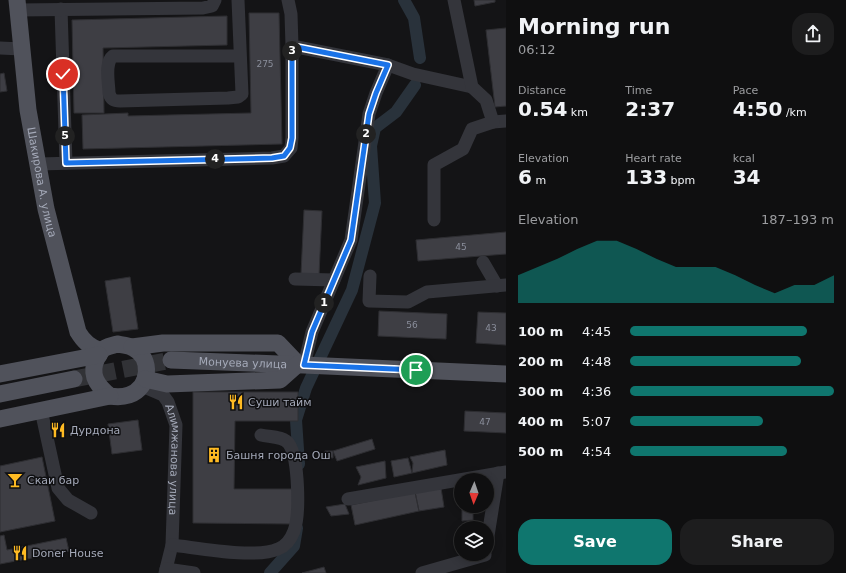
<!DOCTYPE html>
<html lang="en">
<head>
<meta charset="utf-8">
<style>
  :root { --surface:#0f0f10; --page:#1d1d1e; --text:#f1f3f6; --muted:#9b9c9f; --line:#2f2f30; --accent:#0f766e }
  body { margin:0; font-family:"DejaVu Sans",sans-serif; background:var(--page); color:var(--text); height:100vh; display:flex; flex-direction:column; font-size:15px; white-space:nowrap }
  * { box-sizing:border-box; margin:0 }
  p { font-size:13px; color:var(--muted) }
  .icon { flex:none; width:22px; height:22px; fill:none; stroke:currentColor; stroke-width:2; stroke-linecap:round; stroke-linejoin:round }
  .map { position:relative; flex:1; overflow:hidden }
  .drawer { display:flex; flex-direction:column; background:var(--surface); width:340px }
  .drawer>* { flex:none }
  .needle { width:26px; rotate:182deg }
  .controls { position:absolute; left:454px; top:473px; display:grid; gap:8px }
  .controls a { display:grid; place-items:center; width:40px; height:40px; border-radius:50%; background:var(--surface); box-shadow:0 2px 10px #0003,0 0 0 1px var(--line); font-size:20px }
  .pin { position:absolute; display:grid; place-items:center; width:34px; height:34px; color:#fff; margin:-17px; border:2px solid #fff; border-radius:50%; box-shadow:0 1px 4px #0007 }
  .km { position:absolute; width:20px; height:20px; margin:-10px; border-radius:50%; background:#222; color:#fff; font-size:11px; line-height:20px; text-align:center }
  .round { display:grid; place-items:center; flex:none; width:42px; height:42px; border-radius:16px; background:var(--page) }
  .head { display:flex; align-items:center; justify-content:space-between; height:68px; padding:0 12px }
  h1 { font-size:22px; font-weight:700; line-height:30px }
  .metrics { display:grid; grid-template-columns:repeat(3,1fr); gap:6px; height:68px; padding:4px 12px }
  .metrics div { display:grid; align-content:center }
  .metrics b { font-size:20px; font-weight:700 }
  .metrics small { font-size:11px; font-weight:400 }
  .metrics p { font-size:11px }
  .chart { height:112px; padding:8px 12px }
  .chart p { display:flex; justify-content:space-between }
  .chart svg { width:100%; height:72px; margin-top:4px; fill:var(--accent); opacity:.7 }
  .button { display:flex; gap:8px; margin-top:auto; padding:8px 12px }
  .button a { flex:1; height:46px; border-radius:16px; background:var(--accent); color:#fff; font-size:16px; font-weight:700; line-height:46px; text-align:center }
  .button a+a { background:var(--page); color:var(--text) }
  ul { padding:0 12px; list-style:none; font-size:13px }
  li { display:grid; grid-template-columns:64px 48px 1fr; align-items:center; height:30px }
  li i { height:10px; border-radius:5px; background:var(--accent) }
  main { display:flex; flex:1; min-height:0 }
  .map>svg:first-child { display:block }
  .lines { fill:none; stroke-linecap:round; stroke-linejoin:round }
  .canal { stroke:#29323b; stroke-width:12 }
  .building { fill:#3e3e44; stroke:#2e2e32 }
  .major-tunnel { stroke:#313236; stroke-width:17; stroke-dasharray:17 8; stroke-linecap:butt }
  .minor { stroke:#34353b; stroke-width:13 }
  .major { stroke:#50525b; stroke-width:17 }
  .route-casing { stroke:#fff; stroke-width:8 }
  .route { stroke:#1a73e8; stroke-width:5 }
  .labels { text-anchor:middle; stroke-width:3; stroke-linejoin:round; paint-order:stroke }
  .number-label { font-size:9px; fill:#8a8e9b }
  .street-label { font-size:11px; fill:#a4a9b8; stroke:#0f0f11 }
  .poi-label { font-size:11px; fill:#a4a9b8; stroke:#0f0f11; text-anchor:start }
</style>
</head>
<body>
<main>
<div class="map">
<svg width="506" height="573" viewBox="0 0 506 573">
  <rect width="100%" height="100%" fill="#141416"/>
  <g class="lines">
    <path class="canal" d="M404,0l10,18 6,40
      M299,464l-3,-44 10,-32 46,-98 23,-87 -4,-57 4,-18 21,-16 19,-27
      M270,573l24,-27 3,-18"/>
  </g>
  <path class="building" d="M474,0h21v2l-20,4z
    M249,13h30l3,131 -199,5 -1,-34 46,-2v3l123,-3z
    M227,16v29l-124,3 1,65h-30l-2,-93z
    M506,28v78l-11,1 -9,-77z
    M4,73l3,18 -7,1v-18z
    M304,210l18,1 -3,64 -18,-1z
    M506,232v22l-88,7 -2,-21z
    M130,277l8,52 -25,3 -8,-51z
    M379,311l68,3 -1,25 -68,-3z
    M478,312l28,1v32l-30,-2z
    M193,392h105v29h-63l-1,68h60v35l-101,-1z
    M465,411l41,2v20l-42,-2z
    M138,420l4,30 -30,4 -4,-30z
    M372,439l3,10 -38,12 -4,-10z
    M445,450l2,15 -35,8 1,-10 -3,-6z
    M325,451h8v7l-9,-1z
    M42,457l13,64 -55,11v-66z
    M408,458l4,15 -18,4 -3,-16z
    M385,461l1,17 -28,7 3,-8 -5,-10z
    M441,488l3,19 -25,4 -4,-19z
    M415,492l4,19 -64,14 -4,-20z
    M345,504l4,10 -18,2 -5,-9z
    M462,506h11v14l-11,1z
    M4,535l3,15 59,-12 3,13 -69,13v-28z
    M324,567l2,6h-24z"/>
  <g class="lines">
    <path class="major-tunnel" d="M74,379l97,-19"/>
    <g class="minor">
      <path d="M238,0l4,94 -4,3 -10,1 -108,3c-6,0 -9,-1 -11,-8 0,-10 -5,-30 4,-37h127"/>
      <path d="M288,0l3,14 1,32 96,19 25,9 59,13"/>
      <path d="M61,9l5,154"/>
      <path d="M18,10l185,-2 9,-2 3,-6"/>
      <path d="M0,48l21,1"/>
      <path d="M493,122l13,-1"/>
      <path d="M38,164l234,-6 12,-2 7,-8 1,-10v-92"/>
      <path d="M434,220v-55l29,-16 9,-20 21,-7 -7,-22 -14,-13 -18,-87"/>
      <path d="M483,262l14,24"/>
      <path d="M370,276l-1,25 39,1 19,-10 79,-7"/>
      <path d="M295,279l39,1"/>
      <path d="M304,365l8,-33 39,-92 18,-126 7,-21 12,-28"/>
      <path id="s1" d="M142,386l21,9 5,7 8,23 -4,120 -7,28"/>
      <path d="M41,410l17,78 10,12 23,13"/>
      <path d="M348,499l158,-27"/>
      <path d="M487,542l11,-69"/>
      <path d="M172,545c27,3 83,14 106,4 8,-3 13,-10 16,-18 6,-16 5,-72 -5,-87 -5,-8 -20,-7 -28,-9"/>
      <path d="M166,569l28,4"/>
      <path d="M422,573l63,-18v-1"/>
    </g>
    <g class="major">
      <path id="s2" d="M17,0l11,110 18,99 32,123c6,10 12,15 23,19"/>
      <path d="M117,344c6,1 11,1 16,4 20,10 17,40 -4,47 -6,2 -13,2 -19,1 -13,-10 -21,-22 -13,-38 3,-4 4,-8 8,-10 4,-2 9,-3 12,-4z"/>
      <path d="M132,347l31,-4h115l20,21"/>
      <path id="s3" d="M171,360l133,5 202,9"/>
      <path d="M0,374l99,-19"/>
      <path d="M145,379l22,5 113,-4 18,-16"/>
      <path d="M0,394l74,-15"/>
      <path d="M0,419l110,-23"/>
    </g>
  </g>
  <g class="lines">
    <defs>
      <path id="route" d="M63,74l3,89 206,-5 12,-2 6,-8 2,-10v-92l96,19 -12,28 -7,21 -18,126 -39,92 -8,33 112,5"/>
    </defs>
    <use href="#route" class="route-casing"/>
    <use href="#route" class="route"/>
  </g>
  <defs>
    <symbol id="restaurant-bare" viewBox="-9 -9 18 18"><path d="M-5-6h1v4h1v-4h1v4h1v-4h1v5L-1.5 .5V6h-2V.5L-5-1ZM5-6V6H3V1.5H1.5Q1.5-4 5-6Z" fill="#ffbb23" stroke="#0f0f11" stroke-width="2.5" paint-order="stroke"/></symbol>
    <symbol id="building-bare" viewBox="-9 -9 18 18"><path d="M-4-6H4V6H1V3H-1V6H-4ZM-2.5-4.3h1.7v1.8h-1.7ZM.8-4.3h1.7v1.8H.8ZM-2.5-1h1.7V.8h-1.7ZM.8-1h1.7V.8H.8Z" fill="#ffbb23" stroke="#0f0f11" stroke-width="2.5" paint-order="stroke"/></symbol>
    <symbol id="bar-bare" viewBox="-9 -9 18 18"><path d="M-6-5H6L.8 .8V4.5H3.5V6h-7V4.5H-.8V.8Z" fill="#ffbb23" stroke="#0f0f11" stroke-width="2.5" paint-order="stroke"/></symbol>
  </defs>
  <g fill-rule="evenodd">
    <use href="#restaurant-bare" x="225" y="391" width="22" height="22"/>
    <use href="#restaurant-bare" x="47" y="419" width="22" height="22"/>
    <use href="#building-bare" x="203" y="444" width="22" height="22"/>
    <use href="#bar-bare" x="4" y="469" width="22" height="22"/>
    <use href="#restaurant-bare" x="9" y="542" width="22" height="22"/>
  </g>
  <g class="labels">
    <g class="number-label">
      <text x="265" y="67">275</text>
      <text x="461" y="250">45</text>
      <text x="412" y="328">56</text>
      <text x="491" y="331">43</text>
      <text x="485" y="425">47</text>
    </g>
    <g class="street-label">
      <text dy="4" stroke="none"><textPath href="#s2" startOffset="184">Шакирова А. улица</textPath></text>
      <text dy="4" stroke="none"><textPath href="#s3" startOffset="72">Монуева улица</textPath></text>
      <text dy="4" stroke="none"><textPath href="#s1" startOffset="90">Алимжанова улица</textPath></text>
    </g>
    <g class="poi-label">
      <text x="248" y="406">Суши тайм</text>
      <text x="70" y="434">Дурдона</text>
      <text x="226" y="459">Башня города Ош</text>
      <text x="27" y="484">Скаи бар</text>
      <text x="32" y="557">Doner House</text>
    </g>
  </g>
</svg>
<div class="controls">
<a><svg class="needle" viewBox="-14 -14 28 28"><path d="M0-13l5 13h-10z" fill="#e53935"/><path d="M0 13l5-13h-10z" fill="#9b9c9f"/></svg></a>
<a><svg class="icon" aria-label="layers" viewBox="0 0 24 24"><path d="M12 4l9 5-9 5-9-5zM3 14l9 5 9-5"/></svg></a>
</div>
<div class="pin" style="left:416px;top:370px;background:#1e9e55"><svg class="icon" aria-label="arrive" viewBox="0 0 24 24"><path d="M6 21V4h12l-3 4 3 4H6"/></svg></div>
<div class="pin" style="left:63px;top:74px;background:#d93025"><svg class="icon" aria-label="check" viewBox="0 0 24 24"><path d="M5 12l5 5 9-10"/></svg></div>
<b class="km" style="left:324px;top:303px">1</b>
<b class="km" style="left:366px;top:134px">2</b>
<b class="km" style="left:292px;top:51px">3</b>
<b class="km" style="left:215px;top:159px">4</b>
<b class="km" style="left:65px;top:136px">5</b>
</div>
<section class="drawer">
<div class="head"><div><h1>Morning run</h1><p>06:12</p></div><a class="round"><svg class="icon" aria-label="share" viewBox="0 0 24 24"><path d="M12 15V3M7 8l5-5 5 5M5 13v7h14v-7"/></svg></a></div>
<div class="metrics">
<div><p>Distance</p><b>0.54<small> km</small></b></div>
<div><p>Time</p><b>2:37</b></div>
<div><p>Pace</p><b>4:50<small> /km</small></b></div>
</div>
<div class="metrics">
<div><p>Elevation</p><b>6<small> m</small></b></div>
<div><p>Heart rate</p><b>133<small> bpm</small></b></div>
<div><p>kcal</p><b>34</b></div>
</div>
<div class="chart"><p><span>Elevation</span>187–193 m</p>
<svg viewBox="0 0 160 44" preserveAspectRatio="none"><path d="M0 44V27L10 22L20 17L30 11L40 6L50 6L60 11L70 17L80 22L90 22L100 22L110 27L120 33L130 38L140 33L150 33L160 27V44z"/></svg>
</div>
<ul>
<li><b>100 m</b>4:45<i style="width:87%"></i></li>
<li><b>200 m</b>4:48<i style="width:84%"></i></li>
<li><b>300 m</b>4:36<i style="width:100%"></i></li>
<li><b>400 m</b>5:07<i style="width:65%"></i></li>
<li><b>500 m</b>4:54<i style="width:77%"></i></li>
</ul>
<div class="button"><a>Save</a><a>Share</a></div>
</section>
</main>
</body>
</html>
